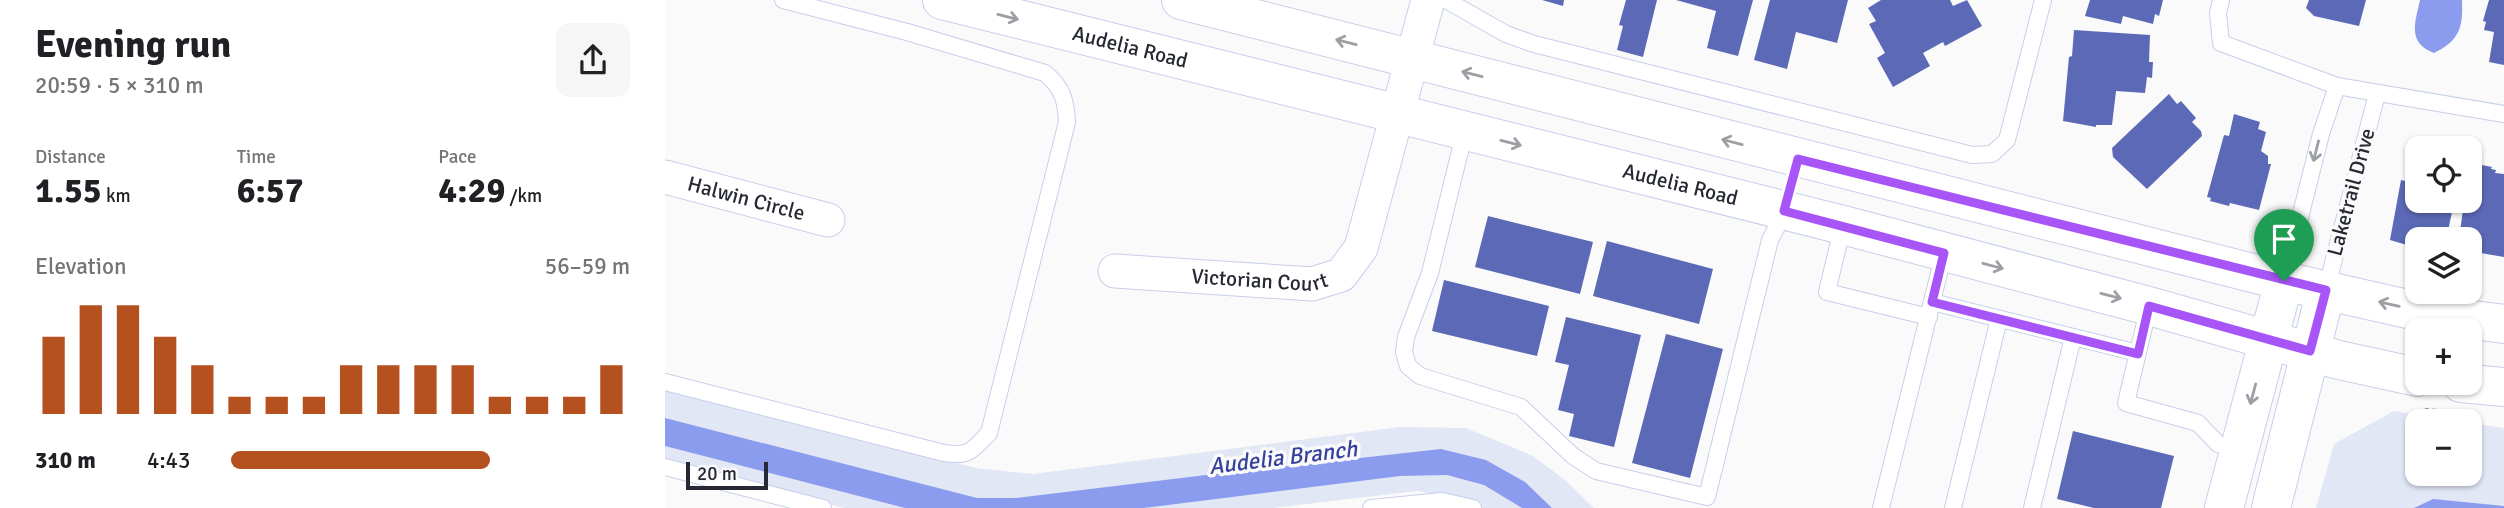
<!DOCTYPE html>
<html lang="en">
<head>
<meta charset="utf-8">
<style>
  :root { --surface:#fff; --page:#f6f6f6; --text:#202124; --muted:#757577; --accent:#b5511e }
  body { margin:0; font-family:Signika,sans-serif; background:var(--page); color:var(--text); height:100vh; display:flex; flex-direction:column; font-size:26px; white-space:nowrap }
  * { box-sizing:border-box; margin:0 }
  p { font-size:23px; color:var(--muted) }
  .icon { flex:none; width:38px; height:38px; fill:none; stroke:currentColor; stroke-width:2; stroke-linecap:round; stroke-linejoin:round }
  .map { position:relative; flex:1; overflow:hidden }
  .panel { display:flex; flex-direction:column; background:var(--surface); width:665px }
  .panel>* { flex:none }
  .fabs { position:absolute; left:1740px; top:136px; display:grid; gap:14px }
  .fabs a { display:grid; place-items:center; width:77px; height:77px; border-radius:14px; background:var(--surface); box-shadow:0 2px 5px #0004; font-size:35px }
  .scale { position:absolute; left:21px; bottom:18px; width:82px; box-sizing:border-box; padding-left:7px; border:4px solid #262934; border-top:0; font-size:19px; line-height:24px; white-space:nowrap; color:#262934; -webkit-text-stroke:5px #fafafa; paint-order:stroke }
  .pin { position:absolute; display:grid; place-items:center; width:60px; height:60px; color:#fff; margin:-72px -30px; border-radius:50% 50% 50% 0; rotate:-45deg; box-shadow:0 0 7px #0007 }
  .pin .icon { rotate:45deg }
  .round { display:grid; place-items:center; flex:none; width:74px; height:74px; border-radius:14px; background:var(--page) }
  .head { display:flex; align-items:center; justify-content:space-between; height:119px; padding:0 35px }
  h1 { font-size:38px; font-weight:800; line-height:52px }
  .metrics { display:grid; grid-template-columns:repeat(3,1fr); gap:10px; height:119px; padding:7px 35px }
  .metrics div { display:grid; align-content:center }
  .metrics b { font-size:35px; font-weight:800 }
  .metrics small { font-size:19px; font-weight:400 }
  .metrics p { font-size:19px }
  .chart { height:196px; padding:14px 35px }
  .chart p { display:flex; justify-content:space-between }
  .chart svg { width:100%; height:126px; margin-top:7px; stroke:var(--accent); stroke-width:6 }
  ul { padding:0 35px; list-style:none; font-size:23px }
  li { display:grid; grid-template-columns:112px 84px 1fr; align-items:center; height:52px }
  li i { height:18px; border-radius:9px; background:var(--accent) }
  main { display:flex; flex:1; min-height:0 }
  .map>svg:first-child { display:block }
  .green { fill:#e2e7f6 }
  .water { fill:#8b9cee }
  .building { fill:#5b69b6 }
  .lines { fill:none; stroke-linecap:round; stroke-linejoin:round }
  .lane-casing { stroke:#c7cfeb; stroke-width:18 }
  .street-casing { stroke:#c7cfeb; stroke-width:35 }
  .secondary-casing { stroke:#c7cfeb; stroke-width:40 }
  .path { stroke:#8f9196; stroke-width:4.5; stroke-dasharray:3.5 3.5; stroke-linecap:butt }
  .lane { stroke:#fff; stroke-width:16 }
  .street { stroke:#fff; stroke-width:33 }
  .secondary { stroke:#fff; stroke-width:38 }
  .oneway { stroke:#9d9fa4 }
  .route-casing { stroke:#fff; stroke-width:14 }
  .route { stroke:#a855f7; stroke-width:9 }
  .labels { text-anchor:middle; stroke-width:7; stroke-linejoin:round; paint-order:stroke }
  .street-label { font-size:21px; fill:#262934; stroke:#fafafa }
  .water-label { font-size:23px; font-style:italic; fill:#36409d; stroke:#fafafa }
</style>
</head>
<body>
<main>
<section class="panel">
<div class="head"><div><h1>Evening run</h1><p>20:59 · 5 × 310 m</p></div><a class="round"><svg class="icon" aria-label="share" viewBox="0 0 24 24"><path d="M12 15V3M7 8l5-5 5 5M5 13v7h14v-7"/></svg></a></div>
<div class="metrics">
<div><p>Distance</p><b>1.55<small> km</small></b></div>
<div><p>Time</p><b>6:57</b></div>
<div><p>Pace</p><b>4:29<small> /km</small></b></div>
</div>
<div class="chart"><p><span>Elevation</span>56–59 m</p>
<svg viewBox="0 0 160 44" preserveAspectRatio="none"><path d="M5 44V17M15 44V6M25 44V6M35 44V17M45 44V27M55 44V38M65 44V38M75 44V38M85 44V27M95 44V27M105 44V27M115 44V27M125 44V38M135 44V38M145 44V38M155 44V27"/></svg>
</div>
<ul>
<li><b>310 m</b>4:43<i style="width:65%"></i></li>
</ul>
</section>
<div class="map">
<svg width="1839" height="508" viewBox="0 0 1839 508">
  <rect width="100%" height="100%" fill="#fafafa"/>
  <path class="green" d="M0,389l311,79 57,6 367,-47 66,1 67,28 32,24 29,28h-112l-19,-10 -46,-7 -144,17h-429l-179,-45z
    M1729,411l65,11h-42v52h52v-51l35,5v80h-188l18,-64z"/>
  <path class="water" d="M1755,0h42c1,28 -2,40 -28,53 -27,-10 -19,-30 -14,-53z
    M0,418l312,80h38l191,-23 235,-26 45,11 39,22 27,26h-30l-38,-23 -37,-10 -47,1 -256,32h-239l-240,-62z
    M1768,499l71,7v2h-90z"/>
  <path class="building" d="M877,0h22l-1,6z
    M961,0h31l-14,57 -26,-7 6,-24 -4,-1z
    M1011,0h77l-15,56 -31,-8 9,-37z
    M1105,0h78l-11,43 -41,-11 -9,37 -33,-9z
    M1216,0h69l3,6 14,-6 15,26 -37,20 -2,-4 -20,11 7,13 -37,21 -16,-29 8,-5 -16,-29 7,-3 -8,-13z
    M1425,0h73l-4,16 -4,-2 -2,10 -30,-8 -2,8 -36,-8z
    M1644,0h57l-7,26 -45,-10 -8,-8z
    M1824,0h15v65l-15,-3 5,-30 -10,-2 2,-8 -3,-1z
    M1409,30l76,5 -1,27h4l-1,16 -5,-1 -2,16 -29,-2 -4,34h-16v2l-33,-6 6,-64 3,-1z
    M1504,94l8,10 4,-3 15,17 -4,4 9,9 1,5 -55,53 -34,-32 -1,-9z
    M1569,114l26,8 -2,7 8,3 -5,19 7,5v8h3l-12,46 -29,-7 -1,3 -19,-5 1,-3 -4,-1 17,-62 5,1z
    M1817,165l10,2 -1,2 5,1 -1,3 9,1v83l-35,-6v-11h-10l5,-39h5v-27l5,-2 2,-6 6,1z
    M1745,179l7,2v20h34l-2,10 3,1 -6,28h-29v8l-27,-8 11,-60 8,2z
    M823,216l105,26 -13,52 -105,-27z
    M942,241l106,28 -14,55 -106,-28z
    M779,280l105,26 -12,50 -105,-25z
    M901,317l75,18 -27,112 -45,-11 5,-22 -16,-4 11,-45 -14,-3z
    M1001,334l57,15 -33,129 -58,-15z
    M1408,431l101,25 -13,52h-67l-37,-9z"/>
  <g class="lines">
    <defs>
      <path id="lane" d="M781,0l60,34 28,10 438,111 20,-1 15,-14 36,-140
        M1556,0l-3,13 3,30 116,43 167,28
        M800,131l-35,142 -24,64 -2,15 4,14 12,10 101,31 52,49 23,15 111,26 63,-257 15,-29
        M1178,225l-16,67 102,25
        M1619,281l37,-147 16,-48
        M1661,290l51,-196
        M1267,302l206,51
        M1484,306l-23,97 72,20 20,21 20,6
        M0,382l279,71c26,4 27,-2 45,-20l78,-311c-1,-22 -5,-35 -22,-49l-138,-41 -124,-32
        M0,467l158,41
        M706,508l71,-7 31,7
        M1216,508l63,-255
        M1288,508l46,-189
        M1367,508l41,-171"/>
      <g id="street">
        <path id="s1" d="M0,177l163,43"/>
        <path id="s2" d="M450,271l197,13 29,-9 20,-27 67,-248"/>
      </g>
      <g id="secondary">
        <path id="s3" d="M277,0l901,225 306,81 190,54 78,17"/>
        <path d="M516,0l1103,281 150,34 70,9"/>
        <path d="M1796,383l43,4"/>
        <path d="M1559,508l60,-227"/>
        <path d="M1606,508l55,-218"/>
      </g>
    </defs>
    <use href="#lane" class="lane-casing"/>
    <use href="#street" class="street-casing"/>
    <use href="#secondary" class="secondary-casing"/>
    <path class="path" d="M1760,410l19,2"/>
    <use href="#lane" class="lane"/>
    <use href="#street" class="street"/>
    <use href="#secondary" class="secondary"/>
  </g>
  <defs><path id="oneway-shaft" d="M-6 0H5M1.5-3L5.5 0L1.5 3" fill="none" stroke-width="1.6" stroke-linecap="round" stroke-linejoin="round" transform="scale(1.75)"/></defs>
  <g class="oneway">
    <use href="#oneway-shaft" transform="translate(343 17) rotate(14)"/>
    <use href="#oneway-shaft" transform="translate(681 42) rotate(-166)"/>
    <use href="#oneway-shaft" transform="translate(807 74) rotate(-166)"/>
    <use href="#oneway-shaft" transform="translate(1067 142) rotate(-165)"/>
    <use href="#oneway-shaft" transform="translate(846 143) rotate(14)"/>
    <use href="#oneway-shaft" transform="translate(1651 151) rotate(104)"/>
    <use href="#oneway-shaft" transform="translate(1328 266) rotate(15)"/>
    <use href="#oneway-shaft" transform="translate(1446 296) rotate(14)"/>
    <use href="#oneway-shaft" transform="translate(1724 304) rotate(-167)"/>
    <use href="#oneway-shaft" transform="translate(1588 394) rotate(105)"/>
  </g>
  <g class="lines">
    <defs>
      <path id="route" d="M1133,159l528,131 -16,61 -161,-45 -11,48 -206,-52 12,-49 -160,-42z"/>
    </defs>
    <use href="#route" class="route-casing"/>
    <use href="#route" class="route"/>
  </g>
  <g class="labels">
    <g class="street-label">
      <text dy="7" stroke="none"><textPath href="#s3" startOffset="194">Audelia Road</textPath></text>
      <text dy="7" stroke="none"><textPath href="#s3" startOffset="761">Audelia Road</textPath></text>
      <text transform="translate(1686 192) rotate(-75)" y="7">Laketrail Drive</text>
      <text dy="7" stroke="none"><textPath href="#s1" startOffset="84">Halwin Circle</textPath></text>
      <text dy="7" stroke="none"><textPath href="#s2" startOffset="145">Victorian Court</textPath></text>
    </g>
    <g class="water-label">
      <text transform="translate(618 457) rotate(-7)" y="8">Audelia Branch</text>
    </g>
  </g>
</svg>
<div class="fabs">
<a><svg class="icon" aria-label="locate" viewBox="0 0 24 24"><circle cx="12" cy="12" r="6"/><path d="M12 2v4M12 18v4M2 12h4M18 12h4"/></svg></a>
<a><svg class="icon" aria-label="layers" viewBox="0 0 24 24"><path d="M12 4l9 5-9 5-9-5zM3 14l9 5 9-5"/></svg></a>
<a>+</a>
<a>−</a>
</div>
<div class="scale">20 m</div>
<div class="pin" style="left:1619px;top:281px;background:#1e9e55"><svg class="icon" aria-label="arrive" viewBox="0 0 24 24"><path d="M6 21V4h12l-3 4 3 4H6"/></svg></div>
</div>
</main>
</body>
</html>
